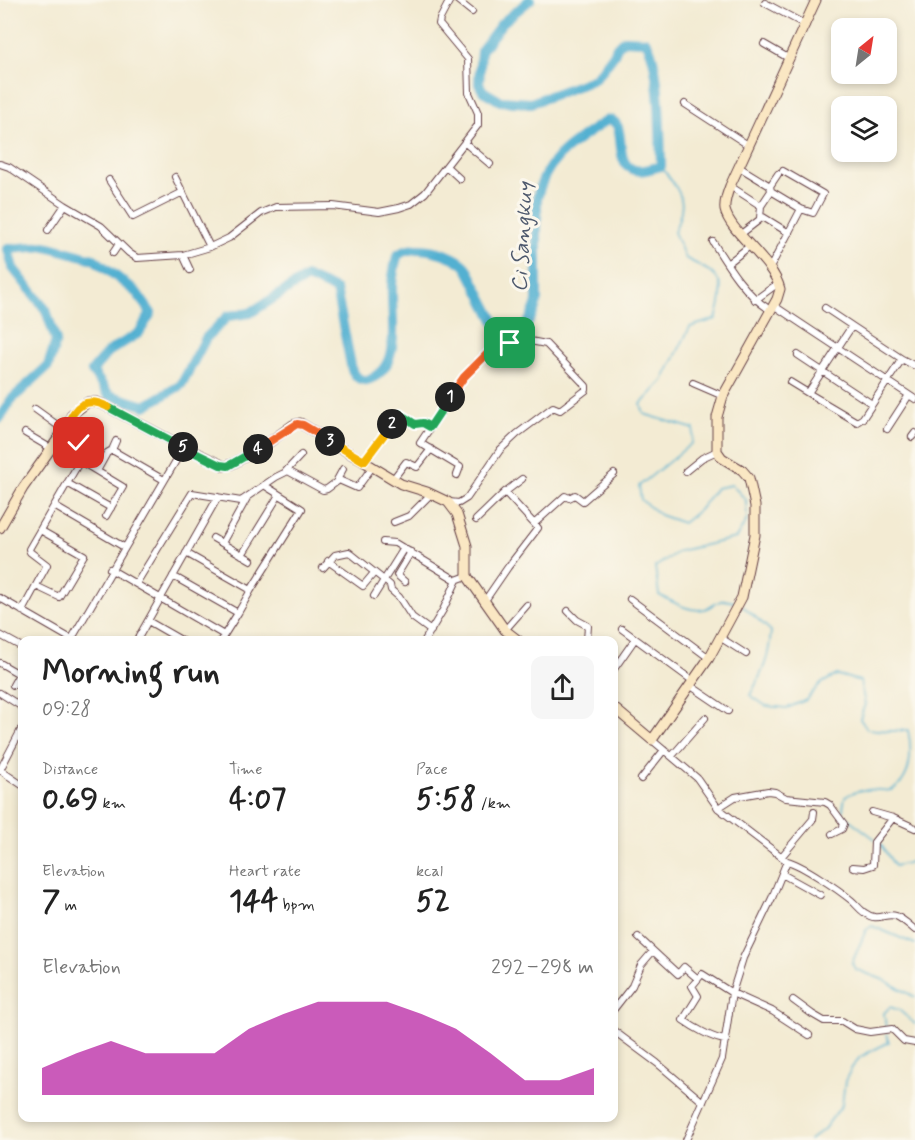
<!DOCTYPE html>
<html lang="en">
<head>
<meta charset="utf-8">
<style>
  :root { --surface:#fff; --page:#f6f6f6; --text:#222; --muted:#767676; --accent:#b5179e }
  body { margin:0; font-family:Mynerve,sans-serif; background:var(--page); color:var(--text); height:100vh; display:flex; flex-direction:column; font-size:22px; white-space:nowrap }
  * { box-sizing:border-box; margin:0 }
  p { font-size:20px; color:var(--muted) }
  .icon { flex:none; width:33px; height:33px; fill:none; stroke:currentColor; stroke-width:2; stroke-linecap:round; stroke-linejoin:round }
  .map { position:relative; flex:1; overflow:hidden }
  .drawer { position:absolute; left:18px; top:636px; width:600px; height:486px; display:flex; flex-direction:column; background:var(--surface); border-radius:12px; box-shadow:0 3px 9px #0003 }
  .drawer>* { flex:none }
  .needle { width:39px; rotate:30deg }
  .tools { position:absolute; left:831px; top:18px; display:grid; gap:12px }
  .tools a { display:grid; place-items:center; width:66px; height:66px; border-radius:12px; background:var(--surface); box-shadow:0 3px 9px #0003; font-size:30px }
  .pin { position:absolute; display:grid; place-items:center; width:51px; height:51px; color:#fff; margin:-26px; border-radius:12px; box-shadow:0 3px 9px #0006 }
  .km { position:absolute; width:30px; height:30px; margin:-15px; border-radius:50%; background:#222; color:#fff; font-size:16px; line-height:30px; text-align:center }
  .round { display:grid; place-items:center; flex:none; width:63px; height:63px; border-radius:12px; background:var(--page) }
  .head { display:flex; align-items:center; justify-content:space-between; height:102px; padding:0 24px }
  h1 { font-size:33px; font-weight:700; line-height:45px }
  .stats { display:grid; grid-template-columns:repeat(3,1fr); gap:9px; height:102px; padding:6px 24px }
  .stats div { display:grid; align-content:center }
  .stats b { font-size:30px; font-weight:700 }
  .stats small { font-size:16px; font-weight:400 }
  .stats p { font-size:16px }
  .chart { height:168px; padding:12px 24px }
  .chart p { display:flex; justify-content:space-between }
  .chart svg { width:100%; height:108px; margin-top:6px; fill:var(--accent); opacity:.7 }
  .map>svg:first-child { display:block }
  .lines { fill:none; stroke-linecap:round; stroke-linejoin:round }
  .stream { stroke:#53b0d1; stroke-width:1.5 }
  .river { stroke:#53b0d1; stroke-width:10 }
  .street-casing { stroke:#633e44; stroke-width:8 }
  .secondary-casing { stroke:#633e44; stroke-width:11 }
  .street { stroke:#fff; stroke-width:6 }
  .secondary { stroke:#fae7c3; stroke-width:9 }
  .split-1-casing { stroke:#fff; stroke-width:12 }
  .split-2-casing { stroke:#fff; stroke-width:12 }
  .split-3-casing { stroke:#fff; stroke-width:12 }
  .split-4-casing { stroke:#fff; stroke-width:12 }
  .split-5-casing { stroke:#fff; stroke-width:12 }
  .split-6-casing { stroke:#fff; stroke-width:12 }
  .split-7-casing { stroke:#fff; stroke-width:12 }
  .split-1 { stroke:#f0652b; stroke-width:8 }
  .split-2 { stroke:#22a559; stroke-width:8 }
  .split-3 { stroke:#f5b400; stroke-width:8 }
  .split-4 { stroke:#f0652b; stroke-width:8 }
  .split-5 { stroke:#22a559; stroke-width:8 }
  .split-6 { stroke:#22a559; stroke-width:8 }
  .split-7 { stroke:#f5b400; stroke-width:8 }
  .labels { text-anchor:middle; stroke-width:6; stroke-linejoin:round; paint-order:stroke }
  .water-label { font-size:22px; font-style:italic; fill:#4e596d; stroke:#fbf7ec }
</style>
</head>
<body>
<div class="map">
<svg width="915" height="1140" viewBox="0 0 915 1140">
  <rect width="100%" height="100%" fill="#fbf7ec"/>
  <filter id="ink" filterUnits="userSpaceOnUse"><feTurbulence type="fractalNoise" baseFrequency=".0167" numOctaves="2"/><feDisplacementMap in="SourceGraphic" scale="12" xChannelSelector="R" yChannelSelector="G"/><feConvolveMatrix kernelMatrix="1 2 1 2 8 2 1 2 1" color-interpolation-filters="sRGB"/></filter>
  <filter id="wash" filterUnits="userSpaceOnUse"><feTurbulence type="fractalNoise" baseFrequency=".008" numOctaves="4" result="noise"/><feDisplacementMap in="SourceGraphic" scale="24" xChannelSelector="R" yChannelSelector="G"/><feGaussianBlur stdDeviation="1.35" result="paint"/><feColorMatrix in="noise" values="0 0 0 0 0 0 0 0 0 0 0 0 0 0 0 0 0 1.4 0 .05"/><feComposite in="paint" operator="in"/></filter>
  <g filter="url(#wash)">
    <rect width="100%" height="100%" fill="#f3ebd3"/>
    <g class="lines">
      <path class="stream" d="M661,166c20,29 28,32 13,66l11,26c35,18 43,21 31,61l-26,8 -27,54 -22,23 3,10 50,15 -2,14 -53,43 2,14 19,15 23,8 16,-13 17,-22 16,-3 14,15 1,20 -11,18 -57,13 -24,16 4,28c13,6 30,18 46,14 13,-5 14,-13 31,-6
        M743,606l28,25c-2,27 -8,41 -21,64l16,11 21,2 19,-8 14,-16 17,-9 23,6 5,23 -5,15 7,10 23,2 18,-1c4,18 5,51 -17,60 -2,1 -7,0 -9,0 -15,-1 -25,-1 -37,7l-3,17 33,25
        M879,842l16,24 20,-5
        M915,944l-43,-18 -6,4 -14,33 3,6 29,11 31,17
        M886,1028l-2,-15 6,-6 9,3 16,14
        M810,1140l14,-11 18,-24 3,-24 6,-12 9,-12 29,-15 -2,-9"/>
      <path class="river" d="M0,418l11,-18 37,-34 8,-25 -10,-31 -33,-42 -5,-19 38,-3 48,13 43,34 14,20 -12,20 -31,19 -16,19 17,24 36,11 36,-21 25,-47 22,-22 22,-3 57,-36 29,13 16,80c4,7 9,13 18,9 34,-14 20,-67 22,-95 1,-10 3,-19 5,-28 14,-15 59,-3 70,12l32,62 10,6c18,-6 22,-16 28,-34v-103c8,-42 37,-56 70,-79 22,-1 5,40 25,49 8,4 21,-1 29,-3 -1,-26 0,-108 -16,-125l-21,-1 -7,7 -3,7 -11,15 -9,10 -7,3 -56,21 -31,-2 -17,-10 -4,-7 2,-33 21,-28 28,-23"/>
    </g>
  </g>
  <g filter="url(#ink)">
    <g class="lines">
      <defs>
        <path id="street" d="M457,0l15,12
          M765,3l41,22
          M764,44l26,15
          M685,104l63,41
          M465,143l25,21
          M0,164l9,3 56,38 36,21 28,27 8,5 46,-3 27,-8 19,-9 32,-25 15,-6 57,-1 46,6 20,-4 12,-4 14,-11 53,-68v-12l-9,-20 -1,-34 -29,-35 1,-5 10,-19
          M447,167l13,12
          M739,167l31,19 1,5 -10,15 -1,12
          M783,171l40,23 -10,19 -12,-4
          M175,177l35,70
          M109,180l24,37 50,-25
          M730,186l31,20
          M770,186l8,-12
          M48,230l17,-25
          M741,234l22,-17 26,16
          M713,242c16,26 32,52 57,68
          M113,253l6,-9
          M183,255l7,15
          M727,264l24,-19
          M770,268l31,-59 -30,-18
          M755,300l18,-13
          M773,305l142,94
          M825,308l27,18
          M798,355l74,49
          M902,359l-50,-33 -44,67 49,29 6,-4 39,-59 13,7
          M790,382l18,11
          M693,383l30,13
          M35,409l29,21
          M67,426l15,10 -3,7
          M887,429l22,-34
          M25,433l27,16
          M912,437l3,-4
          M112,450l4,-9
          M80,461l7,-13
          M364,461l35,-47 16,10 8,-1 7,4
          M97,471l10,-18 5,-3 52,30
          M286,471l15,-16
          M686,471l16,-13 15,-7
          M393,479l13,-17 11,5 14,-18
          M337,480l6,-11
          M67,483l44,25
          M505,492l17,-13
          M449,502l10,1 8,-5 33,-48 17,-16 36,-27 7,3 26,-20v-4l-40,-42 -21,-4 -28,4 -33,33 -44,66 40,24 -3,8
          M54,506l70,41
          M476,520l29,-28 33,36 -30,39 -24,35
          M394,522l15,-6 22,-22
          M535,523l30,-27 4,2 6,-3 8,6 31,-27
          M213,538l38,22
          M383,542l12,1 61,37 11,-4
          M222,543l25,-45
          M242,555l37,-60
          M328,561l35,25 11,-13
          M323,568l12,-13 14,-3 35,28 20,-32
          M110,569l114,66
          M173,576l65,37 13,-23 -65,-37
          M405,582l-8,-7 14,-23
          M136,584l56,-91 49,8 35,-24 12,-6 35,19 4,-1 12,-9 18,8 16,-22
          M36,586l23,11 25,-42 -44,-25
          M251,590l51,-81 -38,-24
          M374,596l10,-16 6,5 1,5 8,7 13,20 19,14
          M0,598l73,42
          M630,599l79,59
          M22,611l25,-46 -17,-13 -1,-3 51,-88 43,26 -17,29
          M568,611l9,9 11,6 -1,14
          M148,621l33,19
          M622,629l71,52
          M505,630l22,-25
          M0,635l22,12
          M721,638l25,16
          M71,640l113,-193
          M137,640l81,-143
          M221,640l17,-27
          M425,640l18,-30 14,-30
          M0,663l19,11
          M614,669l21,-30
          M13,685l9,-16
          M691,686l37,25
          M0,693l22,14
          M22,728l-22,42 22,15
          M652,740l45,38 21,30 69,53 -15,37 -29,60 -11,35 -10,66 -36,81
          M672,756l33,-38
          M641,779l23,-29
          M718,808l17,-11 33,-6 7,1 11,6 39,4 5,3 14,19 -2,5 -10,5
          M872,812l21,6 22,10
          M782,856l31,-37 1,-7
          M787,861c14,3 52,29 64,39 5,4 9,10 14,13 13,10 20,-1 31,3 7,3 13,9 19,14
          M853,867l11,1 9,-3 1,-23 19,-24
          M782,874l38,21
          M638,937l40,37 6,-7 14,12
          M793,1000l19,14 12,7h18l13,8 15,3 22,-3 12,12 11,2
          M614,1009l18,-23 9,-21 12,-14
          M614,1031l43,32 46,39
          M726,1040c-13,-1 -33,-13 -43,-20l15,-24 -6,-10 10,-12 30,19 40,18 37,24"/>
        <path id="secondary" d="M0,528l23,-40 44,-62 5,-12 16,-12h8l8,3 80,42 40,19 8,-2 32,-18 29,-21 7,-2 101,61 26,8 21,10 9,12 10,32v30l38,54 13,10
          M614,708l38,32 57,-82 33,-61 13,-62v-29l-6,-28 -7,-8 -20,-12 -5,-7v-34l6,-21 54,-97 3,-10c-7,-29 -50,-56 -55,-79 -1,-8 2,-16 5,-24l86,-186"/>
      </defs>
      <use href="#street" class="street-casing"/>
      <use href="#secondary" class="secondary-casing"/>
      <use href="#street" class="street"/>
      <use href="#secondary" class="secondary"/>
    </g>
  </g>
  <g class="lines" filter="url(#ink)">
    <defs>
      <path id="split-1" d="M450,397l14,-20 31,-31 15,-3"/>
      <path id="split-2" d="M392,424l8,-10 15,10 8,-1 7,4 20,-30"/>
      <path id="split-3" d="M330,441l34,20 28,-37"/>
      <path id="split-4" d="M258,449l39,-25 6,1 27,16"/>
      <path id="split-5" d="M183,447l37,18 8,1 30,-17"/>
      <path id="split-6" d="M108,407l75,40"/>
      <path id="split-7" d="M79,443l3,-7 -15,-10c8,-21 19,-30 41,-19"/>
    </defs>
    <use href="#split-1" class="split-1-casing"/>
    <use href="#split-2" class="split-2-casing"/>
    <use href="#split-3" class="split-3-casing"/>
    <use href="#split-4" class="split-4-casing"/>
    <use href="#split-5" class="split-5-casing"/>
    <use href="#split-6" class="split-6-casing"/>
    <use href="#split-7" class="split-7-casing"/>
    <use href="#split-1" class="split-1"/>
    <use href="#split-2" class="split-2"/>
    <use href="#split-3" class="split-3"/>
    <use href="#split-4" class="split-4"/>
    <use href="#split-5" class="split-5"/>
    <use href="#split-6" class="split-6"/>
    <use href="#split-7" class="split-7"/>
  </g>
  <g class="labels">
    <g class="water-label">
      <text transform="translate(521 237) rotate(-87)" y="8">Ci Sangkuy</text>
    </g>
  </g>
</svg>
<div class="tools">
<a><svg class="needle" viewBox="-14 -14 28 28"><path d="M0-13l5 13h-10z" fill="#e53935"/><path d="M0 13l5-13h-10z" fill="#767676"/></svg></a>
<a><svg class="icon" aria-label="layers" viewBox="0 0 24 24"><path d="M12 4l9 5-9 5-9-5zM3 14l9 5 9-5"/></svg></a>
</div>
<div class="pin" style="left:510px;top:343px;background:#1e9e55"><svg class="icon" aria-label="arrive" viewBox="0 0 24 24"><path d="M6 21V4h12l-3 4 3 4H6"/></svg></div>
<div class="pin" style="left:79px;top:443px;background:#d93025"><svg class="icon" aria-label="check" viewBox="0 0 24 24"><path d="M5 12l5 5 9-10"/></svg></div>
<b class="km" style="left:450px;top:397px">1</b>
<b class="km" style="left:392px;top:424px">2</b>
<b class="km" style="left:330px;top:441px">3</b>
<b class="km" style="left:258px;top:449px">4</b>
<b class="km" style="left:183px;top:447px">5</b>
<section class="drawer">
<div class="head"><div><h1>Morning run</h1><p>09:28</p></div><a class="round"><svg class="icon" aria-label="share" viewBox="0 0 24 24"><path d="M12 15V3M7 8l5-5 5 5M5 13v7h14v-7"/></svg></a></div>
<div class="stats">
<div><p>Distance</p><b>0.69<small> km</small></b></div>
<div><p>Time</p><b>4:07</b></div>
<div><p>Pace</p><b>5:58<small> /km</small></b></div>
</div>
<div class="stats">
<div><p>Elevation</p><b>7<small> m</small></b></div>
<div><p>Heart rate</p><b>144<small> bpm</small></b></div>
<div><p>kcal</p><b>52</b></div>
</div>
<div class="chart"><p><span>Elevation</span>292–298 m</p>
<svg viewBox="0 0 160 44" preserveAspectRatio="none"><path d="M0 44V33L10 27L20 22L30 27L40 27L50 27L60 17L70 11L80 6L90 6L100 6L110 11L120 17L130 27L140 38L150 38L160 33V44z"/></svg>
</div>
</section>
</div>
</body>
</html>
